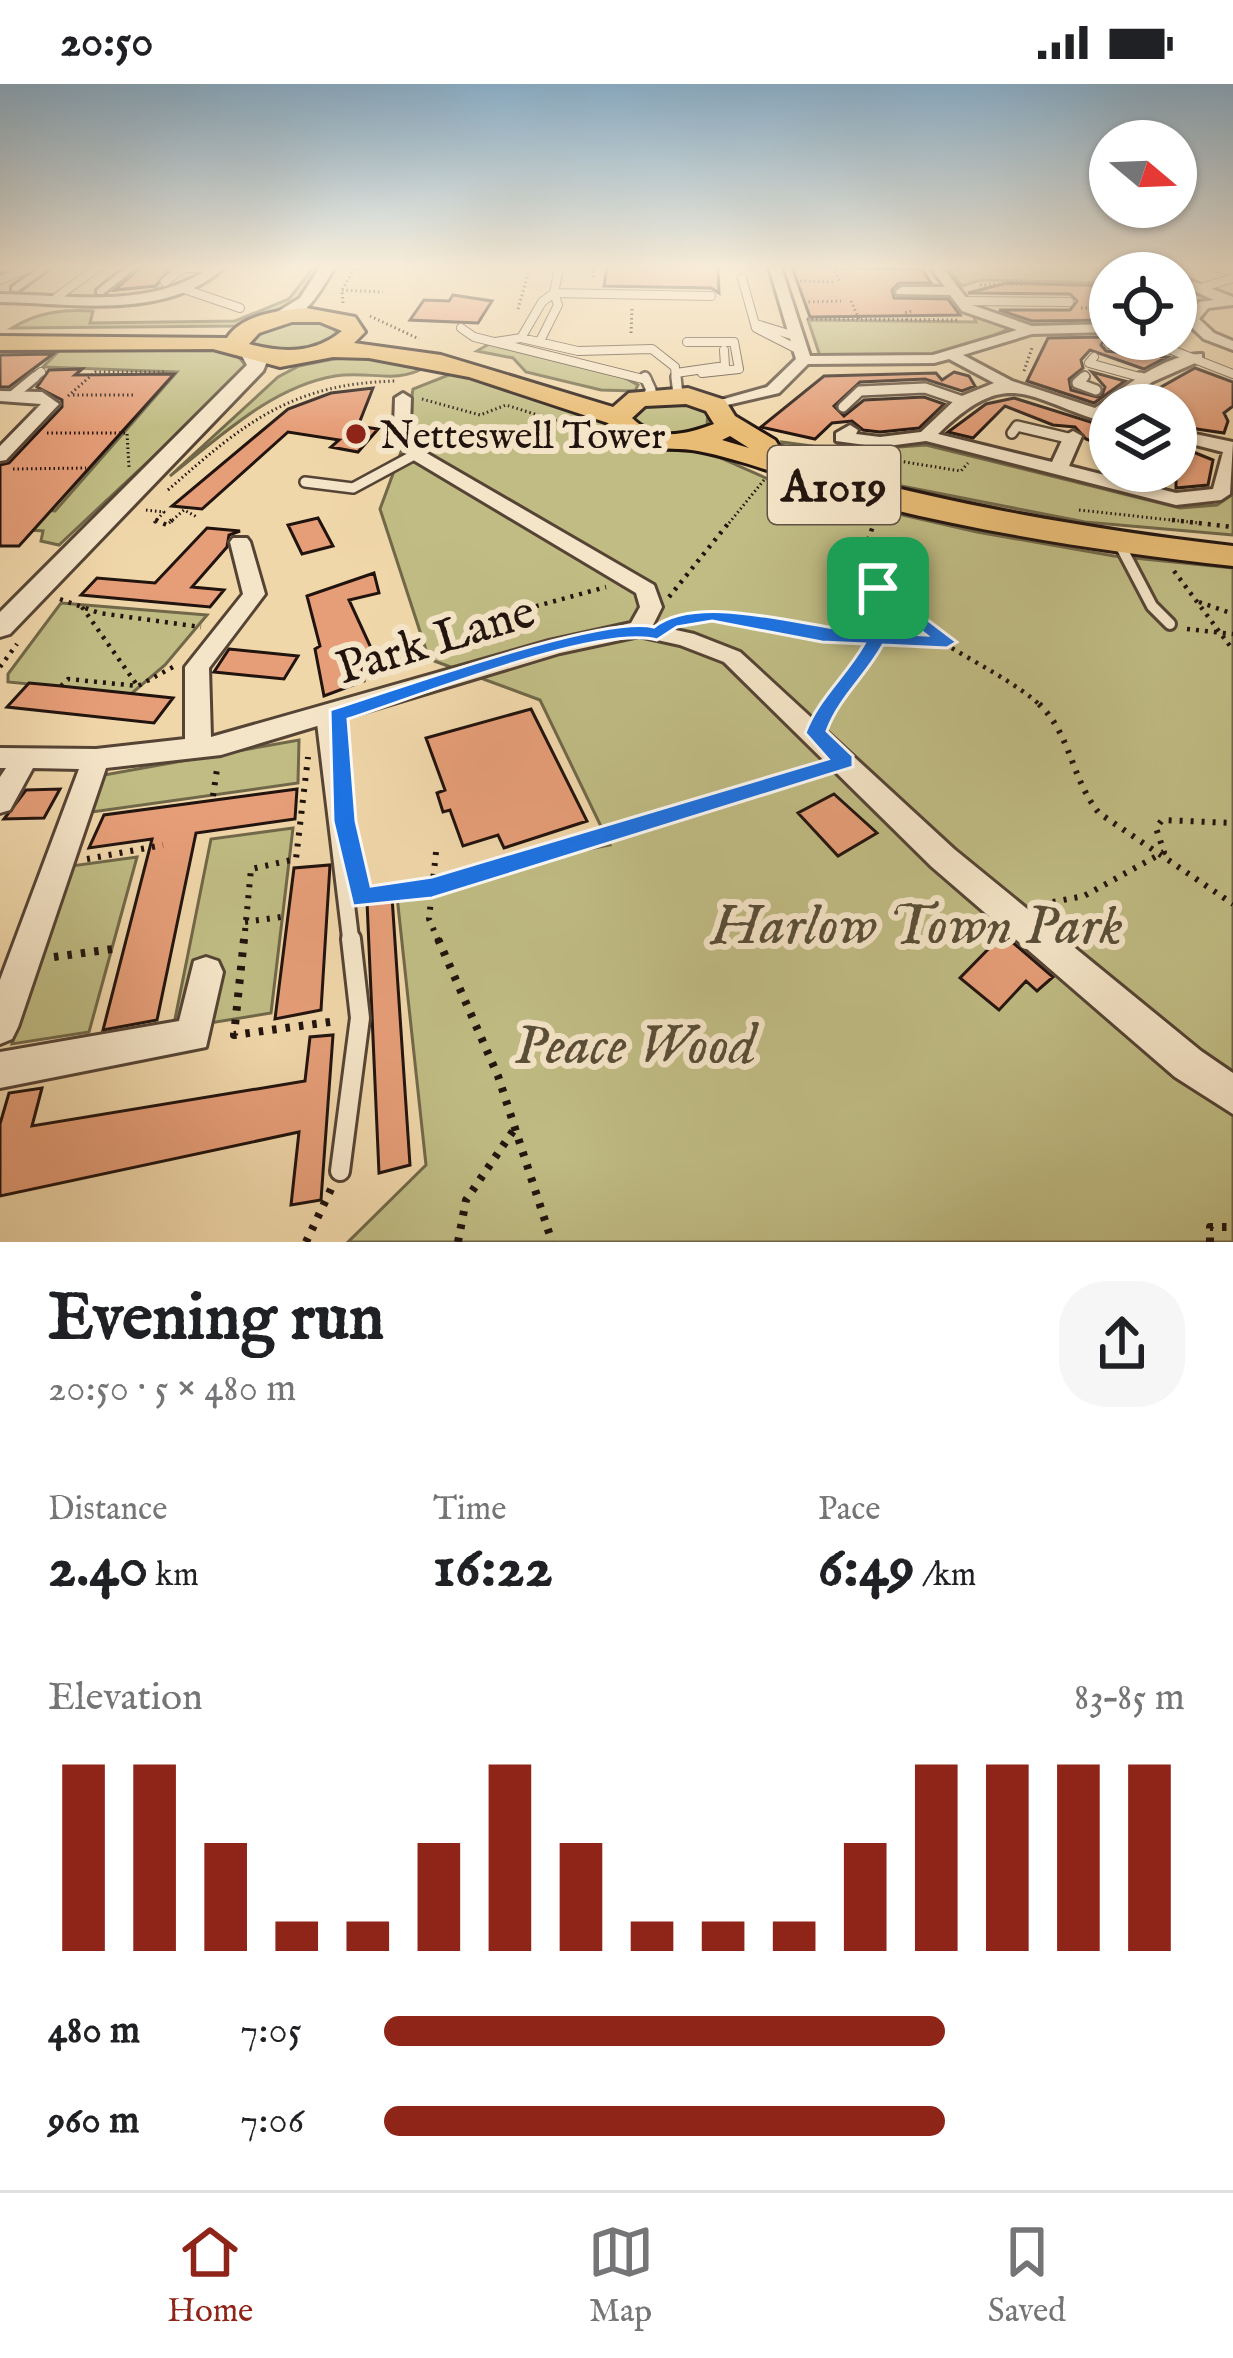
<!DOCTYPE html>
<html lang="en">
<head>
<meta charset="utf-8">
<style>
  :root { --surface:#fff; --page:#f6f6f6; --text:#202124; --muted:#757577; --line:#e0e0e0; --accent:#8f2418 }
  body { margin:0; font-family:"IM FELL English",serif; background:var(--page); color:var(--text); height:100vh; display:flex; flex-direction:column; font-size:45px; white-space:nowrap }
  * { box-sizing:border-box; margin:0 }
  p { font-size:39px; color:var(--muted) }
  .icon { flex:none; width:66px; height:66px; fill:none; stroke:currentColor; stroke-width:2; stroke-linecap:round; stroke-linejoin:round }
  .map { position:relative; height:1158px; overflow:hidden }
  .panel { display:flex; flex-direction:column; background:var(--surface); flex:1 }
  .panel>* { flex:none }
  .needle { width:78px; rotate:109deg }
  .fabs { position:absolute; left:1089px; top:36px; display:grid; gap:24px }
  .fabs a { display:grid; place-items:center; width:108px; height:108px; border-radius:50%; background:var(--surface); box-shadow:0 3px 9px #0004; font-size:60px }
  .pin { position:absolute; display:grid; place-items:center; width:102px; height:102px; color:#fff; margin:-51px; border-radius:24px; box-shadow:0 6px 18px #0006 }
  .round { display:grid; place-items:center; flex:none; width:126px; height:126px; border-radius:48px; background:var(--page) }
  .summary { display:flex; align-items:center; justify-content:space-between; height:204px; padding:0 48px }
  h1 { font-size:66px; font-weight:800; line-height:90px }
  .figures { display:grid; grid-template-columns:repeat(3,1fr); gap:18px; height:204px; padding:12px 48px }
  .figures div { display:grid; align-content:center }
  .figures b { font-size:60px; font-weight:800 }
  .figures small { font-size:33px; font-weight:400 }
  .figures p { font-size:33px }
  .chart { height:336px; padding:24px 48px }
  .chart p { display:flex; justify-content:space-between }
  .chart svg { width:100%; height:216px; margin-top:12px; stroke:var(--accent); stroke-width:6 }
  ul { padding:0 48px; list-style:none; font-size:39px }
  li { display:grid; grid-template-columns:192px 144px 1fr; align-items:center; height:90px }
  li i { height:30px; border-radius:15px; background:var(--accent) }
  .status { display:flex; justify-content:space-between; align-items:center; height:84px; padding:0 60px; background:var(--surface); direction:ltr }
  .status svg { height:33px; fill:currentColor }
  .tab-bar { display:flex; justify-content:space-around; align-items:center; height:168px; border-top:3px solid var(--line); background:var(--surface); font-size:33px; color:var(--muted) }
  .tab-bar a { display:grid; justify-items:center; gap:6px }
  .tab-bar .active { color:var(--accent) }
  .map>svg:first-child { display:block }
  .green { fill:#c0bc84; stroke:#706849; stroke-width:3 }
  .building { fill:#e69e78; stroke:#21130e; stroke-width:3 }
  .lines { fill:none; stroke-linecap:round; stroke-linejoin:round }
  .service-far4-casing { stroke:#554435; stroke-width:10 }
  .service-far3-casing { stroke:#554435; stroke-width:14 }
  .service-far2-casing { stroke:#554435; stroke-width:16 }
  .service-far1-casing { stroke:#554435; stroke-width:21 }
  .service-casing { stroke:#554435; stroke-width:24 }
  .pedestrian-casing { stroke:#554435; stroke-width:6 }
  .minor-casing { stroke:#554435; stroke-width:6 }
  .tertiary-casing { stroke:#554435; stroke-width:6 }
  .primary-casing { stroke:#21130e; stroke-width:6 }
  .path-far3 { stroke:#21130e; stroke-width:3; stroke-dasharray:1.5 3; stroke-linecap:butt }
  .path-far2 { stroke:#21130e; stroke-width:4.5; stroke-dasharray:3 6; stroke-linecap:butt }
  .path-far1 { stroke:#21130e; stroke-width:6; stroke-dasharray:3 8; stroke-linecap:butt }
  .path { stroke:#21130e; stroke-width:8; stroke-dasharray:4.5 9; stroke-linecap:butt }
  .service-far4 { stroke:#f5e5c8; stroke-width:8 }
  .service-far3 { stroke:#f5e5c8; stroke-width:9 }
  .service-far2 { stroke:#f5e5c8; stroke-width:10 }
  .service-far1 { stroke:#f5e5c8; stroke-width:15 }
  .service { stroke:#f5e5c8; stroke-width:18 }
  .pedestrian { fill:#f5e5c8; fill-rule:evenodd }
  .minor { fill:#f5e5c8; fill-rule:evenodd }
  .tertiary { fill:#f5e5c8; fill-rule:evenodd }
  .primary { fill:#e8bc75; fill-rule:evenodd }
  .path-bridge { stroke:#21130e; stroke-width:3; stroke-dasharray:1.5 3; stroke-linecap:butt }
  .route { fill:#1a73e8; stroke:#fff; stroke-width:3; fill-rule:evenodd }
  .poi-dot { fill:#8f2418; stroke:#f5e5c8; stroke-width:4.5 }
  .labels { text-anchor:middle; stroke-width:12; stroke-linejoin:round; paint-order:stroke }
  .far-poi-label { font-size:39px; fill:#21130e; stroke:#f5e5c8; text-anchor:start }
  .shield { fill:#f5e5c8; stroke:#615246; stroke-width:3 }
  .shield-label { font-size:45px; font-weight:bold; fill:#21130e }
  .street-label { font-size:48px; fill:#21130e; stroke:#f5e5c8 }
  .near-park-label { font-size:57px; font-style:italic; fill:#594e37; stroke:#f5e5c8 }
</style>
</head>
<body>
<div class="status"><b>20:50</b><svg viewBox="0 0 49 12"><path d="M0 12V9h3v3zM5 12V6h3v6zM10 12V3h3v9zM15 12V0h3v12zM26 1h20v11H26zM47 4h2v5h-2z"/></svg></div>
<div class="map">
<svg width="1233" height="1158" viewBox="0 0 1233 1158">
  <rect width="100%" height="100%" fill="#f0d7aa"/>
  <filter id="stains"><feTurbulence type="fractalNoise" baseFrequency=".00167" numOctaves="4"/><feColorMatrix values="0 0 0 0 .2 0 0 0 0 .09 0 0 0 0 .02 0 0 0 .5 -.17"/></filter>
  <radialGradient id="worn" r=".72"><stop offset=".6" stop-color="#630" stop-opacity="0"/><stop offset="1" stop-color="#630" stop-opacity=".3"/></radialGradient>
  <path class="green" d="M314,183h8l-18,31 -64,28 -228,2c26,-16 52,-19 81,-17l-3,12 145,-2 54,-22z
    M948,183l178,1 12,5h-28v10l-129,-3 -19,6z
    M973,231l39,12 -62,29 -129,3 -13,-39 168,2z
    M322,237l17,12c-20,25 -60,19 -87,14l-4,-6 35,-19z
    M489,260l134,33 15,8 -3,6 -34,-1 -75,-18 -13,-14 -36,-7z
    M0,261l204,2 32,7 12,14 -189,177 -18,-4 2,-10 -43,-3v-22l55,5 122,-139 -134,-5 14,-14 -57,-1z
    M358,270l67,13c-29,18 -57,3 -90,9 -64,11 -115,61 -165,100l108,-99 21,-11z
    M456,288l162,45 19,28 61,3 95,42 184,42 137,24 119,12v674h-885l78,-77 -30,-278 214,-42 -70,-145 -111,-41 -49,-150 24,-65 9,-55z
    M681,317l27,12 -1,12c-27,16 -51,10 -75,-5l12,-16z
    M782,358l52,7 6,-6 31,6 55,-4 254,63 37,-3 16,-11v41l-148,-13 -204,-40 2,-7 -99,-27z
    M61,519l146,12 -42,50 -34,29 -123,-12v-8z
    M299,656l-1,43 -206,29 12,-37z
    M293,744l-22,185 -98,16 38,-190z
    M137,773l-48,175 -77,12 59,-178z"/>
  <path class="building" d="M141,183h30l-15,19 -41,4z
    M607,183h111l1,26 -8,-5 -107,-2z
    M792,183l130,2 9,14h-32l-7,7 2,8 54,1 12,16 -150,2z
    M1006,199l104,3v34l-78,1 -33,-11h71l7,-9 -7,-7 -102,-1z
    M453,211l39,6 -14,22 -68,-3 14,-20 25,1z
    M1106,253l-5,8 5,6 61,6 -23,12 -54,-19 -9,10 2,8 -14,11 2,11 30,8 4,-11 -13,-15 33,9 -31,22 -67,-22 21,-43z
    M0,270v1l53,-1 -44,33h-9z
    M1195,284l38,14v24l-9,7 4,8 -4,12 -48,-7v-21h-47z
    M82,285l-7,6 99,-1 -155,172h-19v-81l9,-2 53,-56v-7l-25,-13 12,-17z
    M954,288l15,4 6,10 -13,5 -37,-12 -65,3 -26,24 10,10 20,-16 60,-3 20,7 -25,24 -39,4 -17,-2 -11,-9 -20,2 -17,16 -54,-12 63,-51 112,-3 6,7z
    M373,304l-15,38 20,3 -20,23 -27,-5 8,-7 -51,-8 -86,77 -30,-3 116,-97 43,-16z
    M1014,314l96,30v20l-24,-9 -11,-12 -22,-2 -48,-19 -32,32 -25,-6 38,-28z
    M1176,361l37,15 -5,25 -32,3z
    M318,434l15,28 -31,8 -14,-29z
    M207,444l33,3 -11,4 -2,12 -35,40 32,3 -14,17 -129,-12 16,-17 58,5z
    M374,489l5,20 -30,7 23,50 -11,13 3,18 -40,15 -9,-47 5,-3 -13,-50z
    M229,565l69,7 -14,23 -70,-7z
    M29,599l32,3 112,12 -19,25 -147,-16z
    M531,625l56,112 -83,27 -6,-13 -35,11 -13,-36 -7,2 -6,-19 8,-3 -19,-52z
    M60,705l-16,29 -40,1 22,-29z
    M297,705l-2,30 -99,14 -39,187 -54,10 49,-191 -63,9 15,-33z
    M834,710l43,39 -39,23 -40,-43z
    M330,781l-9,145 -46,9 19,-151z
    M392,813l18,268 -31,8 -12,-271z
    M1003,850l50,43 -16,14 -11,-10 -27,29 -39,-32z
    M333,951l-12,165 -30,5 8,-73 -299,64v-72l9,-31 33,-5 -10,38 273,-45 5,-44z"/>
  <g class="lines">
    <defs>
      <path id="service-far4" d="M1213,183l20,4
        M742,194l14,50 45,23
        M0,196l31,-13
        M165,198l18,-14h34
        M1204,203l29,-9
        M184,205l56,19
        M57,213l41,-30
        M961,217l108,1
        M756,240l42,13
        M461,244l13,9 173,43
        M521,254l21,-36 12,-9 157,3
        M540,257l18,-36 -4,-12 5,-26
        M495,258l26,-4 57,13 74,-2 23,18 1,13
        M687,258h47l5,27 -37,4
        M1109,260l55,3 69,27
        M1094,273l-5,6 58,16
        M676,289l49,-7 -1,-16
        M31,296l10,-8
        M1080,296l5,-4"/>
      <path id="service-far3" d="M645,293l6,13 -4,7
        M676,293l2,18
        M1084,293l-7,6 19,7
        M1140,293l7,2
        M12,312l23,-19
        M843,323l17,-16 65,-3 38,13
        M1012,349l5,-7 55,13
        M305,398l48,6 63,-34"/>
      <path id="service-far2" d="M1119,459l33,63 18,18"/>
      <path id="service-far1" d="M324,634l27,224"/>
      <path id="service" d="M340,1087l20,-153 -9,-79"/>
      <path id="pedestrian" d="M0,183h29l-29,5z
        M40,183h11l-33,24h-6v-4z
        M126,183h11l-34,27h-6v-4z"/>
      <path id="minor" d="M211,183h14c-59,54 -152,36 -225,35v-8c71,1 150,16 211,-27z
        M769,183h12l29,89 123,-1 84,-25 -55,-19 -12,-16 -53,-1 -1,-3 6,-4h43l-15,-20h12l30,38 60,21 78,-2v8l-78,2 -69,21 49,26 83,27c29,-20 70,-55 107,-54v6l-50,22 -31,23h-11v19c-83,-24 -99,-60 -172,10l114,28 12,-26 9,-5 9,5 -13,30 107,27 37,-4 10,-37 -47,-12v-10l57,12 -3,52 -9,6 -45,5 -250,-64 -46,6 -44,-6v-8l14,-8 8,5 -2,4 24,3 41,-5 36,-34 37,-15 -45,-24 -15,4 -126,1 -29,29 -69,16v-6l57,-16 29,-28z
        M1128,183h19l14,6h-19z
        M1176,191l57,22v8l-25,3 -9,11 15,14 19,8v9l-29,-11 -18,-17 -2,-3 15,-17 15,-2 -38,-17z
        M0,307l42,1 17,12 -53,56 -6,1v-15l41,-42 -41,-3z
        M403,309l8,5 -1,28 13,25 231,134 8,22 -9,18 41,9 46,18 214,197 247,202 32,22v41l-58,-37 -243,-210 -208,-205 -44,-17 -41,-9 -79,17 -339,102 -115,13 -88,259 -6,12 -12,5v-64l79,-211 -46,-1 -23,42 -10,3v-36l6,-9h-6v-20l96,1 89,-10v-72l58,-73 -13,-52 3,-4h14l3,4 15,52 -56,74 2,69 338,-96 82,-18 9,-16 -4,-14 -226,-135 -16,-32 1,-28z
        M206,873l12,4 5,11 -17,75 -206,41v-36l179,-31 15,-60z"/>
      <path id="tertiary" d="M320,183h15c-15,24 -30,56 -61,55v-8l26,-16z
        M251,266l17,9 -5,12 -253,263 -10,3v-25l247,-247 -5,-9z"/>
      <path id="primary" d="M306,224l49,9 10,15 -11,11 87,12 172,52 16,-14 59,-5 37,12 10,16 40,24 4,6 -11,8c153,45 307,74 465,92v20c-117,-13 -237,-31 -351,-59 -62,-15 -122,-44 -184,-56 -34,-7 -66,8 -90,-28l-139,-46 -100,-19 -36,-1 -53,10 -67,-18 -213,1v-14l227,2c14,-23 52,-28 79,-30zM292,238h28l22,9c-28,23 -59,22 -93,13l10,-11zM686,320l20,7 8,13c-30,11 -58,18 -82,-6l13,-12zM730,352l19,12 -27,-8z"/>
    </defs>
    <use href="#service-far4" class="service-far4-casing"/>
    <use href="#service-far3" class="service-far3-casing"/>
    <use href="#service-far2" class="service-far2-casing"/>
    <use href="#service-far1" class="service-far1-casing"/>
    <use href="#service" class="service-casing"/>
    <use href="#pedestrian" class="pedestrian-casing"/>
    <use href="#minor" class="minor-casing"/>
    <use href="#tertiary" class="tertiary-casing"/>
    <use href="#primary" class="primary-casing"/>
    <path class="path-far3" d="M406,183l138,1
      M833,183l7,15
      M574,185h20l-1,10
      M355,186l18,-3
      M800,197l36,1
      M980,201l130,-2
      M342,206l41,2
      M851,217l8,18
      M804,218l37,-1
      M343,219l-1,-13 13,-23
      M1081,224h29
      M370,232l49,23
      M807,235l150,1
      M907,236l-3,-7 8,-2
      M631,249l1,-24
      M1024,287l8,-23
      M73,311h60
      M68,312l27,-24h72
      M422,315l58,16 26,-10 76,24
      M47,349h80l2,34
      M886,375l75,12 7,-8
      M13,385l73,-1
      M168,406c76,-67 124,-107 229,-109
      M146,426l18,2 -10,11
      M1079,426l120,13
      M169,439l15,-13 13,7
      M729,439l35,-43
      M874,439l2,-4"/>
    <path class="path-far2" d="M155,436l12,5 5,-5
      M875,436l-13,38c13,67 134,104 180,149
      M1172,436l61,7
      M1174,487l59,79
      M669,513l62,-77
      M60,515l39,14 102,14
      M1199,518l34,12
      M82,523l55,78
      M688,535l24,-4 110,21 122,6
      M475,539l131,-36
      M1187,545l46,5
      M0,583l17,-23
      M61,602l7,-7 70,7 35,-19
      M827,623l50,-61 1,-54"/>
    <path class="path-far1" d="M1039,620c33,32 32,75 60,109l134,91
      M824,627l6,-7
      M213,712l4,-27
      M436,768l-7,67 10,23
      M87,775l76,-14
      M366,813l66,-10 385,-117
      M1042,820l42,-8 80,-44 -8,-24 6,-8 71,3
      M245,838l36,-5
      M244,858l7,-73 45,-10 12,-102"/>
    <path class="path" d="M244,855l-10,96 103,-14
      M438,855l60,137 54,166
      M54,873l66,-9
      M306,1158l26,-55
      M458,1158l8,-42 49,-72
      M1210,1158v-15h23"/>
    <use href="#service-far4" class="service-far4"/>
    <use href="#service-far3" class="service-far3"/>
    <use href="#service-far2" class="service-far2"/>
    <use href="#service-far1" class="service-far1"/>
    <use href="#service" class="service"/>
    <use href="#pedestrian" class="pedestrian"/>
    <use href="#minor" class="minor"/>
    <use href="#tertiary" class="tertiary"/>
    <use href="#primary" class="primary"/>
    <path class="path-bridge" d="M518,225l12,-42"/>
  </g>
  <linearGradient id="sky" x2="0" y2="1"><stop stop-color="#8bb5d4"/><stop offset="0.53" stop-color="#f8edd9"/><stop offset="1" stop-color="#f8edd9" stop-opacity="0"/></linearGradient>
  <rect width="1233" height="345" fill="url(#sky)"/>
  <path class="route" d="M878,498l79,60 -10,6 -64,-3c-17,31 -44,53 -56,86l26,25v11l-421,131 -79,8 -20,-85 -3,-111c62,-19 273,-96 324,-83 46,-36 156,2 213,5l2,-44zM886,519l40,32 -40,-2zM712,537l110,21 42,2c-19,33 -45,53 -59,89l23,26 -396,118 -61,9 -15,-65 -8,-102c66,-21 250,-95 309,-79l20,-13z"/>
  <circle class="poi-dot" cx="356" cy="350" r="12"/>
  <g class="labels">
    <g class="far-poi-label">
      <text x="380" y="364">Netteswell Tower</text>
    </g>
    <rect class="shield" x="768" y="362" width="132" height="78" rx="9"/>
    <g class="shield-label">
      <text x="834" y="417">A1019</text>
    </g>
    <g class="street-label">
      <text transform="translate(435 554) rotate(-17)" y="17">Park Lane</text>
    </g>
    <g class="near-park-label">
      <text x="917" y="859">Harlow Town Park</text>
      <text x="635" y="979">Peace Wood</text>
    </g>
  </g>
  <rect width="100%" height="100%" filter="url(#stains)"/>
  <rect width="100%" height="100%" fill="url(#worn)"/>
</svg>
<div class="fabs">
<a><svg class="needle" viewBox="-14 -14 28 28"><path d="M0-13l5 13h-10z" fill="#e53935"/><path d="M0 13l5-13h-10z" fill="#757577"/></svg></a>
<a><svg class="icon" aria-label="locate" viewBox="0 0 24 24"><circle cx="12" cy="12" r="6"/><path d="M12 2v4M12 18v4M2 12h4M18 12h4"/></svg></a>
<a><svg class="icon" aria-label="layers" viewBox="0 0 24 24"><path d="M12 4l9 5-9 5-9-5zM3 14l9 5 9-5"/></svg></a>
</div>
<div class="pin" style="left:878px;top:504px;background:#1e9e55"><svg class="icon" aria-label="arrive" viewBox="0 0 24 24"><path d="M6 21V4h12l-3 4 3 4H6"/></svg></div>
</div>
<section class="panel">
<div class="summary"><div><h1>Evening run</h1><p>20:50 · 5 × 480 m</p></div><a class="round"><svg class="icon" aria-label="share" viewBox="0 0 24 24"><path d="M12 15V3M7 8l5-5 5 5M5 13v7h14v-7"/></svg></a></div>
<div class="figures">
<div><p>Distance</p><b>2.40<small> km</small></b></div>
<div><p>Time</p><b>16:22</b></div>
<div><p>Pace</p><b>6:49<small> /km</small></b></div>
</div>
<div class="chart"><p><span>Elevation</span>83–85 m</p>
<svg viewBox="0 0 160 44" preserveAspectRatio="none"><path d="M5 44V6M15 44V6M25 44V22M35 44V38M45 44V38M55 44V22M65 44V6M75 44V22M85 44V38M95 44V38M105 44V38M115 44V22M125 44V6M135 44V6M145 44V6M155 44V6"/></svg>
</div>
<ul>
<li><b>480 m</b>7:05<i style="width:70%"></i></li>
<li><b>960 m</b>7:06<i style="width:70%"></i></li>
</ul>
</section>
<nav class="tab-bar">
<a class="active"><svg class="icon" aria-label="home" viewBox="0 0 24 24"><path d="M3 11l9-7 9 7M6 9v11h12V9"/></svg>Home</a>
<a><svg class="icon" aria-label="map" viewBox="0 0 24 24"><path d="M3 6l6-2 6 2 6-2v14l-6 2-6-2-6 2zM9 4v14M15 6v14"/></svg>Map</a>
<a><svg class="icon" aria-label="saved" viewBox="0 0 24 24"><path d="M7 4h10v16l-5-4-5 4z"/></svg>Saved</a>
</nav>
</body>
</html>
